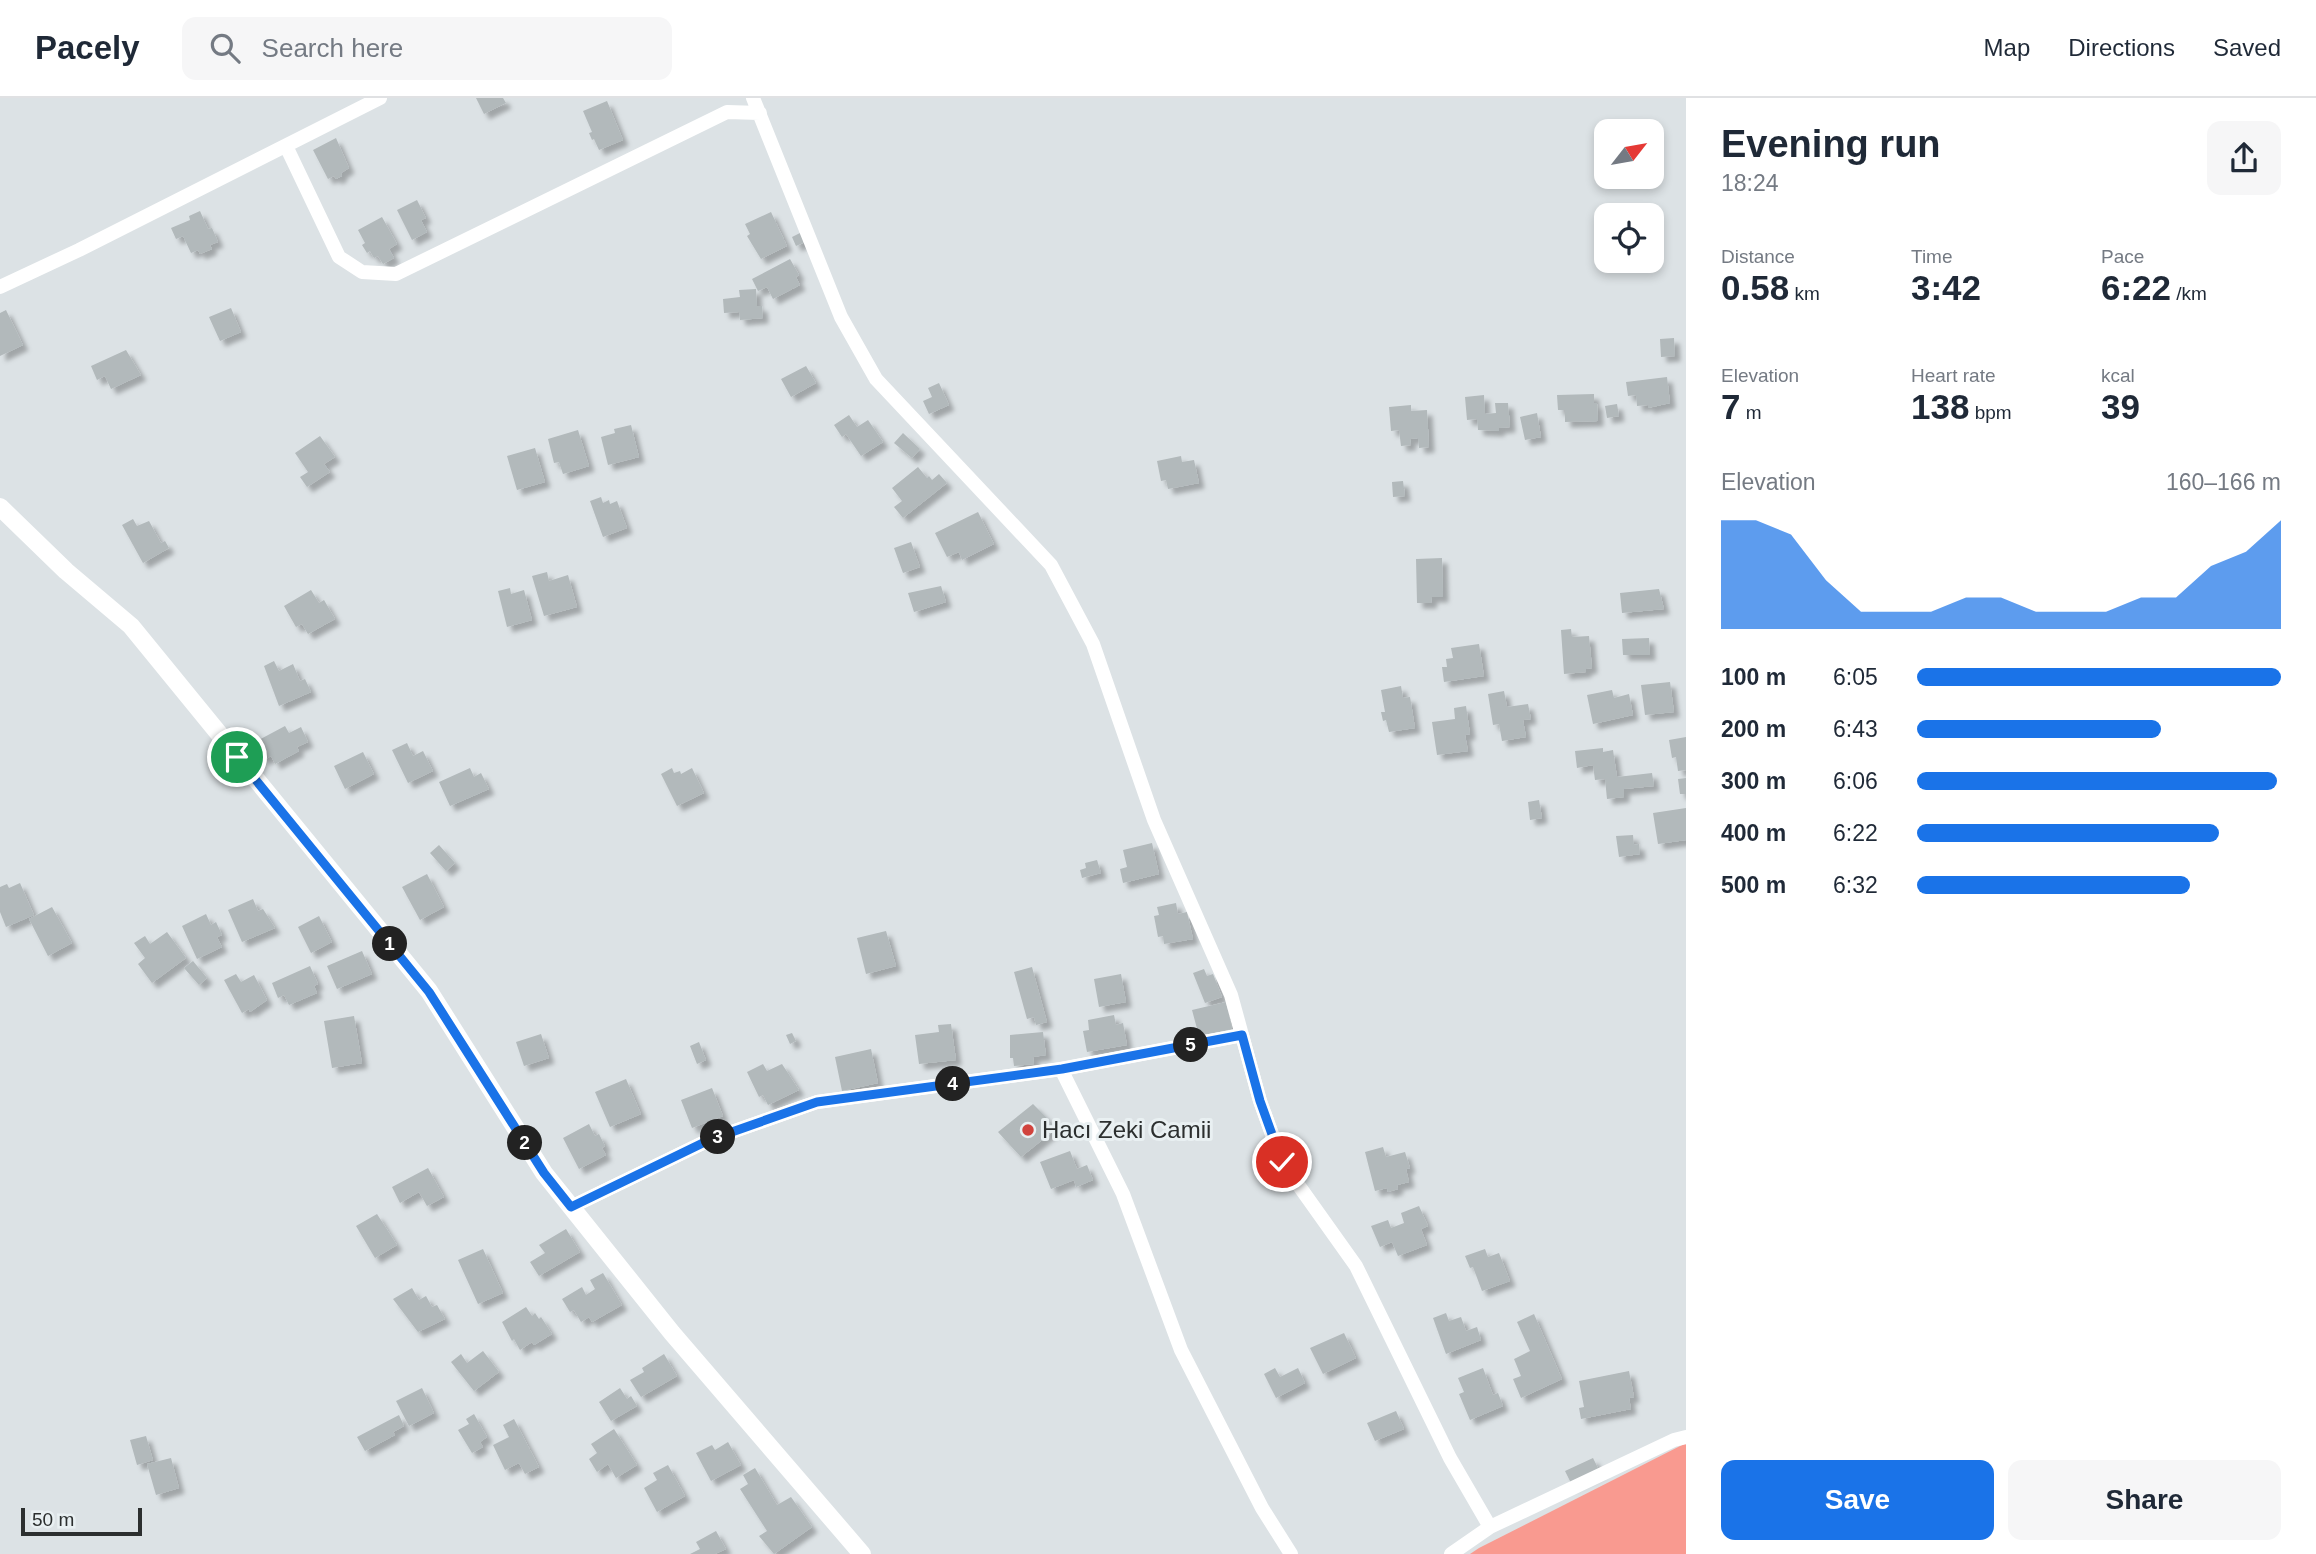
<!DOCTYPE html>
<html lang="en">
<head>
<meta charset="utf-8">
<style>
  :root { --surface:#fff; --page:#f6f6f7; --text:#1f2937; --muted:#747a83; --line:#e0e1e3; --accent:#1a73e8 }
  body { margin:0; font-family:Helvetica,sans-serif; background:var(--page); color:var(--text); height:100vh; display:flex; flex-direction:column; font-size:26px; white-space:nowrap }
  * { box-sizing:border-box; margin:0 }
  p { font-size:23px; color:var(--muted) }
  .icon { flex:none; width:38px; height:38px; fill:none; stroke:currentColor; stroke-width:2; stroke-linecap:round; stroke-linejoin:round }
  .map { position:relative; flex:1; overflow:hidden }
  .side { display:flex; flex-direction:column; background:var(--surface); width:630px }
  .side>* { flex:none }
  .needle { width:46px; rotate:59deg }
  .controls { position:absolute; left:1594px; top:21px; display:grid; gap:14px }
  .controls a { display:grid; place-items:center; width:70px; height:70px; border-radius:14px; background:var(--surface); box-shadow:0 4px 10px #0003; font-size:35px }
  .scale { position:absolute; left:21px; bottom:18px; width:121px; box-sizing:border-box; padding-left:7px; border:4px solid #2c2f2f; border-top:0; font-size:19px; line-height:24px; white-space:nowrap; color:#2c2f2f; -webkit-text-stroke:5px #e9f0f2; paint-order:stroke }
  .pin { position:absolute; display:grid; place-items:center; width:60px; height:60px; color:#fff; margin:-30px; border:4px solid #fff; border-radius:50%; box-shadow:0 2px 7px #0007 }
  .km { position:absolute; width:35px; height:35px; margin:-18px; border-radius:50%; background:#222; color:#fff; font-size:19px; line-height:35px; text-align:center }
  .round { display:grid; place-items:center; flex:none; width:74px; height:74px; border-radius:14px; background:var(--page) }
  .head { display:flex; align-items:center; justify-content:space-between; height:119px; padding:0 35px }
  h1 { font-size:38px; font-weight:600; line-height:52px }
  .figures { display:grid; grid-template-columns:repeat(3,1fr); gap:10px; height:119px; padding:7px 35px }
  .figures div { display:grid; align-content:center }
  .figures b { font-size:35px; font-weight:600 }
  .figures small { font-size:19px; font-weight:400 }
  .figures p { font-size:19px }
  .chart { height:196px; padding:14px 35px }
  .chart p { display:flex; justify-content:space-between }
  .chart svg { width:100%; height:126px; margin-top:7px; fill:var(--accent); opacity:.7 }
  .primary-button { display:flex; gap:14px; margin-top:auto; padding:14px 35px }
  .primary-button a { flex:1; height:80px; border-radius:14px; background:var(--accent); color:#fff; font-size:28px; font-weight:600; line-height:80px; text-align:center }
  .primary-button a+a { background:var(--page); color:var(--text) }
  ul { padding:0 35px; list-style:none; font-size:23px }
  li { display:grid; grid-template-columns:112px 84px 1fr; align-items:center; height:52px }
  li i { height:18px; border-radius:9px; background:var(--accent) }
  header { display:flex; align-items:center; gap:42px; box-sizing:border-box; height:98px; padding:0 35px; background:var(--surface); border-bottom:2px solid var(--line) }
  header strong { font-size:33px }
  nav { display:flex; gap:38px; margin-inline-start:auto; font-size:24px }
  .search { width:490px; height:63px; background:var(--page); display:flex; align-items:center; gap:18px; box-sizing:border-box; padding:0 24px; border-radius:14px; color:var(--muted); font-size:26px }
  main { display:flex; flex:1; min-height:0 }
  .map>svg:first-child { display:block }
  .green { fill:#f99a90 }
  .building { fill:#b2b9bb; filter:url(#shadow) }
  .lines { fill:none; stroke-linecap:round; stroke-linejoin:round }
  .minor { stroke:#fff; stroke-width:14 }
  .tertiary { stroke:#fff; stroke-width:18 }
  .route-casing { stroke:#fff; stroke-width:14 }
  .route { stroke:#1a73e8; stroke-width:9 }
  .poi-dot { fill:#d1433d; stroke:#e9f0f2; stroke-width:2.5 }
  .labels { text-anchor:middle; stroke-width:6; stroke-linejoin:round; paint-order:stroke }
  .poi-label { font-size:24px; fill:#2c2f2f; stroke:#e9f0f2; text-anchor:start }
</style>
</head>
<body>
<header>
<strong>Pacely</strong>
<div class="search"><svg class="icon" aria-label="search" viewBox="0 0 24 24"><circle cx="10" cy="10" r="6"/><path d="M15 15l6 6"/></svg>Search here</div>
<nav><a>Map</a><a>Directions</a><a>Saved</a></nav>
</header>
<main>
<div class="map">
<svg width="1686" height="1456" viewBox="0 0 1686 1456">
  <defs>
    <filter id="shadow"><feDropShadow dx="5.5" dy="5.5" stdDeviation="2" flood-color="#0004"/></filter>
  </defs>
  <rect width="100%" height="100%" fill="#dce2e5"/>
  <path class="green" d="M1686,1345v111h-216l9,-6z"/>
  <path class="building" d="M476,0h27l3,5 -22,11z
    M607,3l16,39 -24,10 -5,-11 -2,1 -3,-7 3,-1 -9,-21z
    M336,40l13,30 -8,5 1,3 -6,3 -2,-3 -6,3 -15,-29z
    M417,102l9,18 -5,2 6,12 -15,8 -15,-30z
    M200,113l8,18 4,-1 6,14 -8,3 2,4 -12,5 -2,-4 -7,3 -8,-17 -7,3 -5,-11 19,-8 -1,-4z
    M771,114l16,34 -26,13 -14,-23 3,-2 -5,-10z
    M382,119l15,27 -8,5 5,9 -11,6 -5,-8 -4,2 -4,-7 -3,2 -5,-8 3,-2 -7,-13z
    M800,135l5,9 -9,4 -4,-9z
    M790,161l9,16 -3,2 4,8 -27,14 -6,-12 -9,4 -6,-12z
    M756,191l1,17h5l1,12 -23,2 -1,-8 -15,1 -1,-14 17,-2 -1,-7z
    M231,210l10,24 -21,9 -11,-24z
    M6,212l17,35 -23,11v-43z
    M1674,240l1,18 -14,1 -1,-18z
    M126,252l15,25 -30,14 -6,-13 -8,4 -6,-14z
    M806,268l10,17 -25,14 -10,-18z
    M1667,279l3,26 -22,5v-3l-11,1 -1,-11 -8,1 -2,-14z
    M939,285l10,22 -20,9 -6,-13 9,-4 -4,-9z
    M1594,296v9h3l1,18 -33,1v-12h-7l-1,-15z
    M1484,297l1,19 11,-1 -1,-10h13l2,24 -11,1v3l-21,-1 -1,-11 -10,1 -2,-23z
    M1617,306l2,12 -12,2 -2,-12z
    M1411,307v6l16,-1 2,37 -10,1 -1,-10 -8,1 1,6 -10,1 -2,-16 -8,1 -2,-24z
    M1537,315l4,24 -16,3 -5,-23z
    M849,317l8,12 11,-7 15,22 -22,14 -15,-22 -4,3 -8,-12z
    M631,327l8,32 -31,8 -7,-28 14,-4 -1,-4z
    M578,332l11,36 -26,8 -4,-12 -5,1 -6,-24z
    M903,335l17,16 -8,9 -18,-15z
    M320,338l15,21 -11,7 6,8 -23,15 -7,-10 8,-5 -13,-19z
    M535,350l10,34 -28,8 -10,-34z
    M1181,358l1,6 12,-2 5,23 -31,6 -2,-9 -5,1 -4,-20z
    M918,369l9,11 2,-2 3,4 7,-6 8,9 -44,35 -9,-11 8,-6 -10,-13z
    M1403,383l2,15 -12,1 -1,-15z
    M601,399l2,6 6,-3 1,4 7,-3 10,27 -24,9 -13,-36z
    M978,414l16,32 -32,16 -3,-8 -12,5 -12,-24z
    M133,421l4,7 12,-5 12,22 4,-2 4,7 -26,15 -21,-38z
    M911,444l9,25 -17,6 -9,-25z
    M1442,460l1,39h-11l-1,6h-14l-1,-44z
    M547,474l2,9 19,-6 9,32 -33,9 -12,-40z
    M941,488l5,16 -32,10 -6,-19z
    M510,490l1,6 13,-4 8,30 -25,7 -9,-36z
    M1659,491l5,20 -42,4 -2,-20z
    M311,492l8,13 5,-3 11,19 -27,15 -6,-10 -6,3 -12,-21z
    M1571,531l1,8 17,-1 3,32 -6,1v3l-22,2 -3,-44z
    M1649,540l1,17h-27l-1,-16z
    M1479,546l5,32 -40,6 -2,-15h5l-1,-8 7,-1 -2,-10z
    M274,563l5,10 14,-7 7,17 5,-2 6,13 -32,14 -15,-40z
    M1670,584l4,30 -29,3 -4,-30z
    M1401,588l2,12 7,-1 5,31 -26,4 -3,-12 -3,1 -2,-9h4l-4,-22z
    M1612,592l2,8 15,-4 4,21 -40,9 -6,-29z
    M1504,593l3,16 21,-3 3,15 -8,1 3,17 -24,4 -3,-17 -6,1 -5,-31z
    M1466,608l4,28 -5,1 3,16 -31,4 -5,-33 23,-3 -1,-11z
    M285,628l4,7 12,-6 7,15 -11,5 2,4 -24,13 -4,-8 -7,4 -9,-18z
    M1686,639v33l-8,1 -2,-14 -4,1 -3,-18z
    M407,645l6,13 10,-5 10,20 -25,12 -16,-33z
    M1603,650v4l10,-2 4,27 35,-4 2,13 -30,3v8l-17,2 -2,-20 -10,1 -2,-15 -16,3 -2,-17z
    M363,654l11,22 -29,15 -11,-23z
    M470,670l4,9 7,-4 8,16 -39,17 -11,-24z
    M672,670l2,5 6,-2 1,3 11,-6 12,25 -27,13 -16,-32z
    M1686,680v16h-6l-2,-15z
    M1539,702l3,18 -12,2 -2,-18z
    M1686,710v32l-28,4 -5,-31z
    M1633,737l1,10 5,-1 1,10 -21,3 -3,-21z
    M1152,745l7,31 -36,9 -3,-14 7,-2 -4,-17z
    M439,747l16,18 -9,8 -16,-18z
    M1097,762l4,13 -19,5 -2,-8 6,-2 -1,-5z
    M427,776l17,33 -24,13 -18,-33z
    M20,785l14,32 -28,12 -6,-15v-25l7,-3 2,4z
    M253,801l5,12 5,-2 12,19 -33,14 -14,-32z
    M1176,805l2,11 9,-2 6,27 -29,5 -1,-8 -5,1 -4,-21 5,-1 -2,-8z
    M52,809l20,36 -24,13 -19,-37z
    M206,816l5,11 5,-3 6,13 -5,2 5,10 -25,12 -15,-33z
    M319,818l13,26 -21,11 -13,-26z
    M886,833l10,35 -30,8 -9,-36z
    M167,834l19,26 -34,25 -14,-19 7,-6 -11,-15 11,-7 5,8z
    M362,853l10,23 -35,15 -10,-23z
    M193,863l14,17 -8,7 -15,-17z
    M310,868l8,18 -4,2 3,7 -28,12 -5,-10 -6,3 -6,-15z
    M1032,869l15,55 -11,3 -2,-8 -7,2 -13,-47z
    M1204,871l3,7 6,-2 9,23 -17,6 -12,-30z
    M236,876l5,8 13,-7 13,25 -17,12 -1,-3 -7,4 -18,-33z
    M1121,876l5,28 -27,5 -5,-28z
    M1226,904l6,27 -33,7 -7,-26z
    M1114,917l2,10 7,-2 4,22 -40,7 -4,-21 6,-1 -1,-10z
    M354,918l8,47 -30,5 -8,-47z
    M951,926l5,36 -37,4 -4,-29 24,-3 -1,-7z
    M1043,934l3,23 -13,2 1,7 -20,2 -1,-8h-3v-23z
    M792,935l4,8 -6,3 -4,-9z
    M541,936l8,24 -25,8 -8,-24z
    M699,944l7,18 -9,4 -7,-18z
    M871,951l7,34 -36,8 -7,-34z
    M763,966l4,7 15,-7 17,26 -31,15 -5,-10 -4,2 -12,-25z
    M626,981l15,35 -31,13 -15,-35z
    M712,990l11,28 -31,12 -11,-28z
    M1033,1006l24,24 -36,29 -23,-25z
    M589,1026l6,12 4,-2 6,12 -3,2 4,7 -27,14 -16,-31z
    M1383,1049l3,10 19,-5 5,16 -4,1 3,13 -12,3 1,4 -10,3 -1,-4 -12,3 -10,-39z
    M1070,1053l7,18 10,-4 6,15 -17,7 -2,-7 -23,9 -11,-27z
    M428,1070l16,29 -17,9 -8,-14 -19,11 -8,-16z
    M1419,1108l9,20 -7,3 6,16 -29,11 -6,-14 -12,5 -9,-21 17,-6 3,8 13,-5 -3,-10z
    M377,1116l20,31 -22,13 -19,-32z
    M566,1131l14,23 -41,24 -9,-14 15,-9 -6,-8z
    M483,1151l20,44 -25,11 -20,-44z
    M1485,1151l3,8 11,-4 11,28 -28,10 -9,-24 -3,1 -5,-12z
    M603,1175l19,32 -30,17 -3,-5 -8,5 -7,-12 -4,2 -8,-13 20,-12 4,8 9,-6 -5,-9z
    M412,1190l7,12 7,-4 6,11 5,-2 8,14 -27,13 -25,-33z
    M526,1209l6,9 3,-3 4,6 2,-2 11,17 -18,11 -2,-3 -12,8 -6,-11 -2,2 -10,-19z
    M1446,1215l3,8 12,-4 5,14 11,-4 4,13 -35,14 -13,-36z
    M1534,1216l28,65 -41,19 -8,-19 8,-3 -7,-17 16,-8 -13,-29z
    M1344,1235l12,25 -33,16 -13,-26z
    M483,1253l16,21 -25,19 -23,-29 10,-8 6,9z
    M664,1256l13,22 -36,21 -11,-17 14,-8 -2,-4z
    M1275,1270l5,9 18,-9 7,15 -29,15 -12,-24z
    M1483,1270l10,27 5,-2 5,13 -33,14 -11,-26 5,-2 -6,-14z
    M1629,1273l5,26 -5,1 2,11 -50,10 -2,-11 5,-1 -5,-26z
    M422,1290l12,25 -25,13 -13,-25z
    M620,1290l7,11 4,-3 6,10 -26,15 -12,-19z
    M1396,1313l8,18 -29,12 -8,-18z
    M474,1316l13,23 -7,5 3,5 -11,6 -14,-23 11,-6 -3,-5z
    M399,1317l5,11 -11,6 2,3 -30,16 -8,-14z
    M514,1321l25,48 -14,7 -6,-11 -14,7 -12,-25 16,-8 -6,-12z
    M614,1331l23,36 -21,13 -8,-14 -11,8 -8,-13 8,-6 -6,-9z
    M146,1338l7,24 -16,5 -7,-25z
    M728,1344l13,23 -30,16 -15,-28 16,-8 3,5z
    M171,1360l8,30 -23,7 -9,-31z
    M1593,1360l7,14 -28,13 -7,-14z
    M668,1367l17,31 -28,16 -13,-24 13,-8 -4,-7z
    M755,1370l22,37 14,-8 21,30 -38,27 -15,-18 8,-5 -27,-42 8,-5 -5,-9z
    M716,1433l10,18 -11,5h-25l10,-5 -4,-7z"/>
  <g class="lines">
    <path class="minor" d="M753,0l88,219 35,62 175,186 42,79 61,176 77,175 29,106 22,61 74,104 94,192 40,69
      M286,48l53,111 23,15 34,2 331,-162 33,1
      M0,189l79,-37 301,-152
      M1061,971l62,125 58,156 81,158 29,46
      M571,1109l138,-67 108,-38 244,-33 181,-34
      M1451,1456l39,-27 184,-87 12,-3"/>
    <path class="tertiary" d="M0,409l66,64 65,55 298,365 115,182 128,160 190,221"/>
  </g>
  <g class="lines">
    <defs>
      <path id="route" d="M237,659l192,235 115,181 27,34 138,-67 108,-38 245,-33 180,-34 18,66 22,61"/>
    </defs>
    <use href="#route" class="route-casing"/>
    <use href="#route" class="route"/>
  </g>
  <circle class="poi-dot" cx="1028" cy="1032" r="7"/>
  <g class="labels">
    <g class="poi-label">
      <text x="1042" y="1040">Hacı Zeki Camii</text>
    </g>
  </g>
</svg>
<div class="controls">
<a><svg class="needle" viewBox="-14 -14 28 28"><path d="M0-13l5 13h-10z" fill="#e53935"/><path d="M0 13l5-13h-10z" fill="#747a83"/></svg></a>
<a><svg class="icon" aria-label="locate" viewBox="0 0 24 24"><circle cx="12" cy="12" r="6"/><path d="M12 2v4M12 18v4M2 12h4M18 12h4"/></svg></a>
</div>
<div class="scale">50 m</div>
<div class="pin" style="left:237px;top:659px;background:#1e9e55"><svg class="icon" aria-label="arrive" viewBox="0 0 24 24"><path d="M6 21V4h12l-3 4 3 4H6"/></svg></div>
<div class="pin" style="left:1282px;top:1064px;background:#d93025"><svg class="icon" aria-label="check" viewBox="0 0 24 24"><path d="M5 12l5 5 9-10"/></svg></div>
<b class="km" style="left:390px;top:846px">1</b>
<b class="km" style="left:525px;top:1045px">2</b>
<b class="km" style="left:718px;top:1039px">3</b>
<b class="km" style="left:953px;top:986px">4</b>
<b class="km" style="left:1191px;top:947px">5</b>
</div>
<section class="side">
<div class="head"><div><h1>Evening run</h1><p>18:24</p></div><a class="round"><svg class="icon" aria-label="share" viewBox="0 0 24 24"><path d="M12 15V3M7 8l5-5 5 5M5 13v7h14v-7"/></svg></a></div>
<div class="figures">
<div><p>Distance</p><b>0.58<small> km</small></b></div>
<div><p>Time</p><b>3:42</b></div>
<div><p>Pace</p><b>6:22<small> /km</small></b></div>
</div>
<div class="figures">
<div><p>Elevation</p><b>7<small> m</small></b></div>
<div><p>Heart rate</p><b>138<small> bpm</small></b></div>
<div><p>kcal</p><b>39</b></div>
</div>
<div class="chart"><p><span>Elevation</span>160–166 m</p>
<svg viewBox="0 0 160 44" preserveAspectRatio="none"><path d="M0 44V6L10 6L20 11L30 27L40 38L50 38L60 38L70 33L80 33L90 38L100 38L110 38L120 33L130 33L140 22L150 17L160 6V44z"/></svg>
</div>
<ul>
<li><b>100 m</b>6:05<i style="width:100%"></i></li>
<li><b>200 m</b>6:43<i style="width:67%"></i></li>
<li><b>300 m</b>6:06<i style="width:99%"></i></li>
<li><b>400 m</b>6:22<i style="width:83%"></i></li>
<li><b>500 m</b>6:32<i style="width:75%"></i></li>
</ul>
<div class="primary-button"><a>Save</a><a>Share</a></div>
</section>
</main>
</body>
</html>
